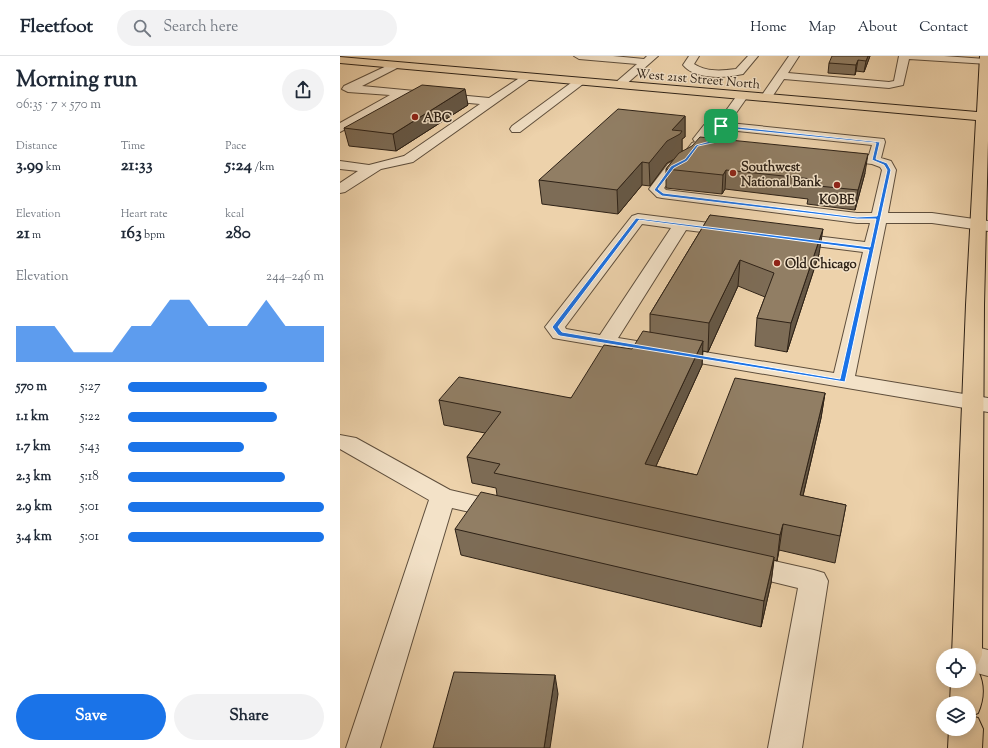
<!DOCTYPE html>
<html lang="en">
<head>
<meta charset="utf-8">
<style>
  :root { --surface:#fff; --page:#f2f2f3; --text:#1f2937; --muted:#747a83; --line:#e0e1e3; --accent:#1a73e8 }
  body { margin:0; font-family:"Sorts Mill Goudy",serif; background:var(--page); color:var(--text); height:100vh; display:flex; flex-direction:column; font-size:15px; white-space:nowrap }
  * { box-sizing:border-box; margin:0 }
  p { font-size:13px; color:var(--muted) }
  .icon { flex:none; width:22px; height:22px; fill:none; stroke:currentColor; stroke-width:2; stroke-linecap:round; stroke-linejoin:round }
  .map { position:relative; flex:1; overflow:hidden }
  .drawer { display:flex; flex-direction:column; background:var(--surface); width:340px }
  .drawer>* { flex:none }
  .tools { position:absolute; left:596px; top:592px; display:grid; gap:8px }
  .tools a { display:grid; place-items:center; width:40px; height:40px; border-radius:50%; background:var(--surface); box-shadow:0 2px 10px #0003; font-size:20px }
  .pin { position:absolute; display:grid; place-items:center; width:34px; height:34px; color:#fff; margin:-17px; border-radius:8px; box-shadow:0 2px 6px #0006 }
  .round { display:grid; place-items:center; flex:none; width:42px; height:42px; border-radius:21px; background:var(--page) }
  .overview { display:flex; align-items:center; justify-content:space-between; height:68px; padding:0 16px }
  h1 { font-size:22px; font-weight:700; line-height:30px }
  .figures { display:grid; grid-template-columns:repeat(3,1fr); gap:6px; height:68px; padding:4px 16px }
  .figures div { display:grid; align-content:center }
  .figures b { font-size:17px; font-weight:700 }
  .figures small { font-size:11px; font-weight:400 }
  .figures p { font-size:11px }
  .chart { height:112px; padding:8px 16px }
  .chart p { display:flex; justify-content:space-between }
  .chart svg { width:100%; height:72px; margin-top:4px; fill:var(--accent); opacity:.7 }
  .primary-button { display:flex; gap:8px; margin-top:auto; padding:8px 16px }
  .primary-button a { flex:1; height:46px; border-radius:24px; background:var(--accent); color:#fff; font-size:16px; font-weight:700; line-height:46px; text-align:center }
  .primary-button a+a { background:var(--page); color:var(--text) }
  ul { padding:0 16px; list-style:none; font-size:13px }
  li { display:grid; grid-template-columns:64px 48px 1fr; align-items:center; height:30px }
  li i { height:10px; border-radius:5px; background:var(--accent) }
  header { display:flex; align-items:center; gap:24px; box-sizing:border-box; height:56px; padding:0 20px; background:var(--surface); border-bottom:1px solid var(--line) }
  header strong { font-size:19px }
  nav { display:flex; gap:22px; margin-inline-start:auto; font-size:14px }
  .search { width:280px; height:36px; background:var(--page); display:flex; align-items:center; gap:10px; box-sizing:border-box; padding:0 14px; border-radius:22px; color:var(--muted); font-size:15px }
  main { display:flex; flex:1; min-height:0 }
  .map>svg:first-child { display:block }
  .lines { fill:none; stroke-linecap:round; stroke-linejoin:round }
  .minor-casing { stroke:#5e4e3c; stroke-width:2 }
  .major-casing { stroke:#2e2217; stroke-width:2 }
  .minor { fill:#f3e2c8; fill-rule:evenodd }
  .major { fill:#edd2ab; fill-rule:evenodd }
  .wall { fill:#7d6c56; stroke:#2e2217 }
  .shaded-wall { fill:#665846; stroke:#2e2217 }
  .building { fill:#917e64; stroke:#2e2217 }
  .route { fill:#1a73e8; stroke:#fff; fill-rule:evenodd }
  .poi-dot { fill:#8f2418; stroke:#f3e2c8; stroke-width:1.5 }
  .labels { text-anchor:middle; stroke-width:3; stroke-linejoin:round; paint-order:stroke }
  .far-street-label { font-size:13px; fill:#2e2217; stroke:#f3e2c8 }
  .far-poi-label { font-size:13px; font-weight:bold; fill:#2e2217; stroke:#f3e2c8; text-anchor:start }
</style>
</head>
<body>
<header>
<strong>Fleetfoot</strong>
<div class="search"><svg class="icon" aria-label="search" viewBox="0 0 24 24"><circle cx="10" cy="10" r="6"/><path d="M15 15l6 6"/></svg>Search here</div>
<nav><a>Home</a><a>Map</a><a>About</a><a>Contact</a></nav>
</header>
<main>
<section class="drawer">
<div class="overview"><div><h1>Morning run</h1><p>06:35 · 7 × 570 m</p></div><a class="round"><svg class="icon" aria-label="share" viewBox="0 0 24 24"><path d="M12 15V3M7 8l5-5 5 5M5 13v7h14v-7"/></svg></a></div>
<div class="figures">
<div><p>Distance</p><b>3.99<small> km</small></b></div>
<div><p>Time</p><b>21:33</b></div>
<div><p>Pace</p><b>5:24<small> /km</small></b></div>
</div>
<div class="figures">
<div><p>Elevation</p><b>21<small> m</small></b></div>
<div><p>Heart rate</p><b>163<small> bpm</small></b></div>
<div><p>kcal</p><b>280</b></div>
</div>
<div class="chart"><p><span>Elevation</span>244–246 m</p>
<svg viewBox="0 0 160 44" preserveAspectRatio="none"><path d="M0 44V22L10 22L20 22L30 38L40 38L50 38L60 22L70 22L80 6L90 6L100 22L110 22L120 22L130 6L140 22L150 22L160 22V44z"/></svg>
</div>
<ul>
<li><b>570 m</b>5:27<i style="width:71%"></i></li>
<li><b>1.1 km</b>5:22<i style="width:76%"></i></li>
<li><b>1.7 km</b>5:43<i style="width:59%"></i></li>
<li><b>2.3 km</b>5:18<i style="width:80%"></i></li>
<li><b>2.9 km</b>5:01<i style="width:100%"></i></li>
<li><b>3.4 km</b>5:01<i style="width:100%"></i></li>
</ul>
<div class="primary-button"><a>Save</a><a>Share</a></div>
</section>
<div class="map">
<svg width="648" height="692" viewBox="0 0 648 692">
  <rect width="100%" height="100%" fill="#edd2ab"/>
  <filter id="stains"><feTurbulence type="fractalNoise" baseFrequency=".005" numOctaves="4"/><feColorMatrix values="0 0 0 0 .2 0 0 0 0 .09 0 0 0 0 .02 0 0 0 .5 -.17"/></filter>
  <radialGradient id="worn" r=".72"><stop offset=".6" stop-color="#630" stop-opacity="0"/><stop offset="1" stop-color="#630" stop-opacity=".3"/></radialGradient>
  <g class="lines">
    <defs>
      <path id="minor" d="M234,0h39l31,3 3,-3h11l-35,31h-8l-1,-2 1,-2 22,-19 -58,-5z
        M349,0h10l-5,8c13,8 27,7 42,5l12,-13h10l-15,18c-17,4 -48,6 -60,-9z
        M449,0h10l-11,17 101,9 5,-1 5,-25h45l41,3 3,1v4l-79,-5 -6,26 -14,3 -105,-9 -14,21h-8l-2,-2z
        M55,6l5,3 -1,2 -37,19 127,12 35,-23 4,-1 5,3 -120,85 -32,7 -36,23 -5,1v-10l18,-12 -18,-2v-8l29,4 35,-9 76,-52 -76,-7 -64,35v-9l50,-28 -42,-3 -6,-3 2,-3z
        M239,23l5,3 -1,2 -63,48h-8l-2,-3 2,-3 63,-46z
        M402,37l6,3 -19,27 155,16 1,3 -4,16 10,3 5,9 -8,43h44l56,8v10l-56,-8h-46l-31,153 133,22v14l-435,-74 -8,-11 87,-111 6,-2 95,12 6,2 2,3 -2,3 -6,2 -47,-6 -68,108 216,35 29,-121 -72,-9 -6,-2 -2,-3 2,-3 6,-2 74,9 5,-19h-13l-195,-25 -5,-1 -8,-8 19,-25 13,-7 11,-14 3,-1 -2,-3 11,-14 13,-2 21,-29zM388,74l144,15 -3,10 -31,-3 -5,1 -2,3 2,3 5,1 34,4 8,3 2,3 -10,43h-15l-191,-23 -2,-2 14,-18 13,-7 11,-14 5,-2 18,2 5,-1 1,-3 -1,-3 -8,-1zM372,75h4l-6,7h-4zM302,168l29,4 -71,107 -34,-6 -1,-2z
        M0,379l16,3 94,52 60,14 4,6 -4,6 -9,3 -49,-11 -72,240h-34l83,-248 -89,-51z
        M403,498l71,16 10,3 4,8 -26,167h-34l30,-160 -65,-16 -4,-7 4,-7z
        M629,589l19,5v26l-19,-5v-16h-14l3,-6z"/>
      <path id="major" d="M640,0h8v85l-4,164 -2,350 -4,9 -9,3v-12h-17l14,-350 10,-185 -636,-57v-6l637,55z
        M629,612l9,3c7,14 6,28 0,42l-7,3 7,2 5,11 -1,19h-34l1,-19h20v-26h-19l1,-22h18z"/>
    </defs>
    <use href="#minor" class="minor-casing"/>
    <use href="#major" class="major-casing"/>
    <use href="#minor" class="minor"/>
    <use href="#major" class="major"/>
  </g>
  <path class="wall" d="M530,0l-6,16 -8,-1 -1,4 -27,-2 1,-10z
    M128,49l-72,46 -47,-5 -5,-18z
    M345,60v21l-3,2v12l183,22 -10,37 -48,-6 1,-5 -83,-10 -3,5 -56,-6v-19l8,-10 -7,4 -17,23 -8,-1 -24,29 -76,-10 -3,-24z
    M370,159l109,39 -32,98 -32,-6 2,-28 8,-21 -27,-11 -30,66 -5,-1 -1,14 -46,101 41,9 128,-82 -4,25 -18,78 43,9 -11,58 -56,-13 -2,11 -3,-1 -3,23 -10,44 -300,-72 -6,-26 42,-34 -1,-7 -24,-5 -5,-26 18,-24 -41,-8 -5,-25 132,-2 61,-49 18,-16v-19z"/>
  <path class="shaded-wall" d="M528,0h2l-6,16 2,-11z
    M518,4l-2,11 -1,4 1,-10z
    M125,33l3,16 -72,46 -3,-17z
    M345,60v21l-3,2v14l-2,3 -13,7 -17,23 -1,-23 23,-33z
    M528,98l-3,19 -10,37 3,-20z
    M302,106v23l-24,29 -1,-24z
    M386,114l-1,19 -3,5 1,-19z
    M483,173l-4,25 -32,98 4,-29z
    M400,204l-2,26 -30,66 1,-29z
    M363,285l-1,24 -57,125v-26z
    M485,337l-4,25 -24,103 3,-26z
    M443,468l-4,26 -2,11 3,-26z
    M434,501l-3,26 -10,44 3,-26z
    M215,619l3,19 -8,54h-6z"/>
  <path class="building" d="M492,0h36l-2,5 -8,-1 -2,5 -27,-2z
    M82,29l43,4 -72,45 -49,-6z
    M278,53l67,7 -13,14 10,1 -2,3 -13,7 -18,22 -7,-1 -25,28 -78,-10z
    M360,81l168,17 -10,36 -49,-5 3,-6 -86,-9 -3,5 -57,-6 13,-16 13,-7z
    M370,159l113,14 -32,94 -34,-5 17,-45 -34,-13 -31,63 -59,-9z
    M303,275l60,10 -58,123 52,11 38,-97 90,15 -25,102 46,10 -6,31 -57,-12 -3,11 -286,-62 6,-9 -33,-7 34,-45 -62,-12 20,-23 112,21 33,-53 28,4z
    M141,436l293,65 -10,44 -309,-72z
    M114,616l101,3 -11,73h-111z"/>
  <path class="route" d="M379,69l161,17 -4,17 11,4 4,7 -46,212 -285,-46 -2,-1 -6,-8 84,-109 234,29 6,-28h-19l-195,-23 -8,-6 17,-24 14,-7 11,-14 18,-5 7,-11zM384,72l152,15 -4,17 12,5 3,5 -10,46 -20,1 -194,-24 -5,-4 16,-21 13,-7 11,-15 19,-4 8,-13zM299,164l230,30 -29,129 -278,-47 -4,-5z"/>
  <g class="poi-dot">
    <circle cx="75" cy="61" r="4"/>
    <circle cx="393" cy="117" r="4"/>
    <circle cx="497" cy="129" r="4"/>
    <circle cx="437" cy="207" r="4"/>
  </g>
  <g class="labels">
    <g class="far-street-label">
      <text transform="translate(358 22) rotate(5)" y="5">West 21st Street North</text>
    </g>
    <g class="far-poi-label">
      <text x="83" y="66">ABC</text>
      <text x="401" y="115">Southwest<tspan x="401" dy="15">National Bank</tspan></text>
      <text x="497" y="148" text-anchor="middle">KOBE</text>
      <text x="445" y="212">Old Chicago</text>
    </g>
  </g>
  <rect width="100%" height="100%" filter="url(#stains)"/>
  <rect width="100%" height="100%" fill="url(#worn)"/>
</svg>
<div class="tools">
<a><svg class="icon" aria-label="locate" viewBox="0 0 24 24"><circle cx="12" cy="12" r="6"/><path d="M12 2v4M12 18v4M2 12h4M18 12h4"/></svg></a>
<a><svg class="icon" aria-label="layers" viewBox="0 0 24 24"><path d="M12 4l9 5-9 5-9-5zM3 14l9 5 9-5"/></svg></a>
</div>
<div class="pin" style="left:381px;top:70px;background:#1e9e55"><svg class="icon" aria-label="arrive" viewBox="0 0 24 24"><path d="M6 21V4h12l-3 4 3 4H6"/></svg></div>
</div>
</main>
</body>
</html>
